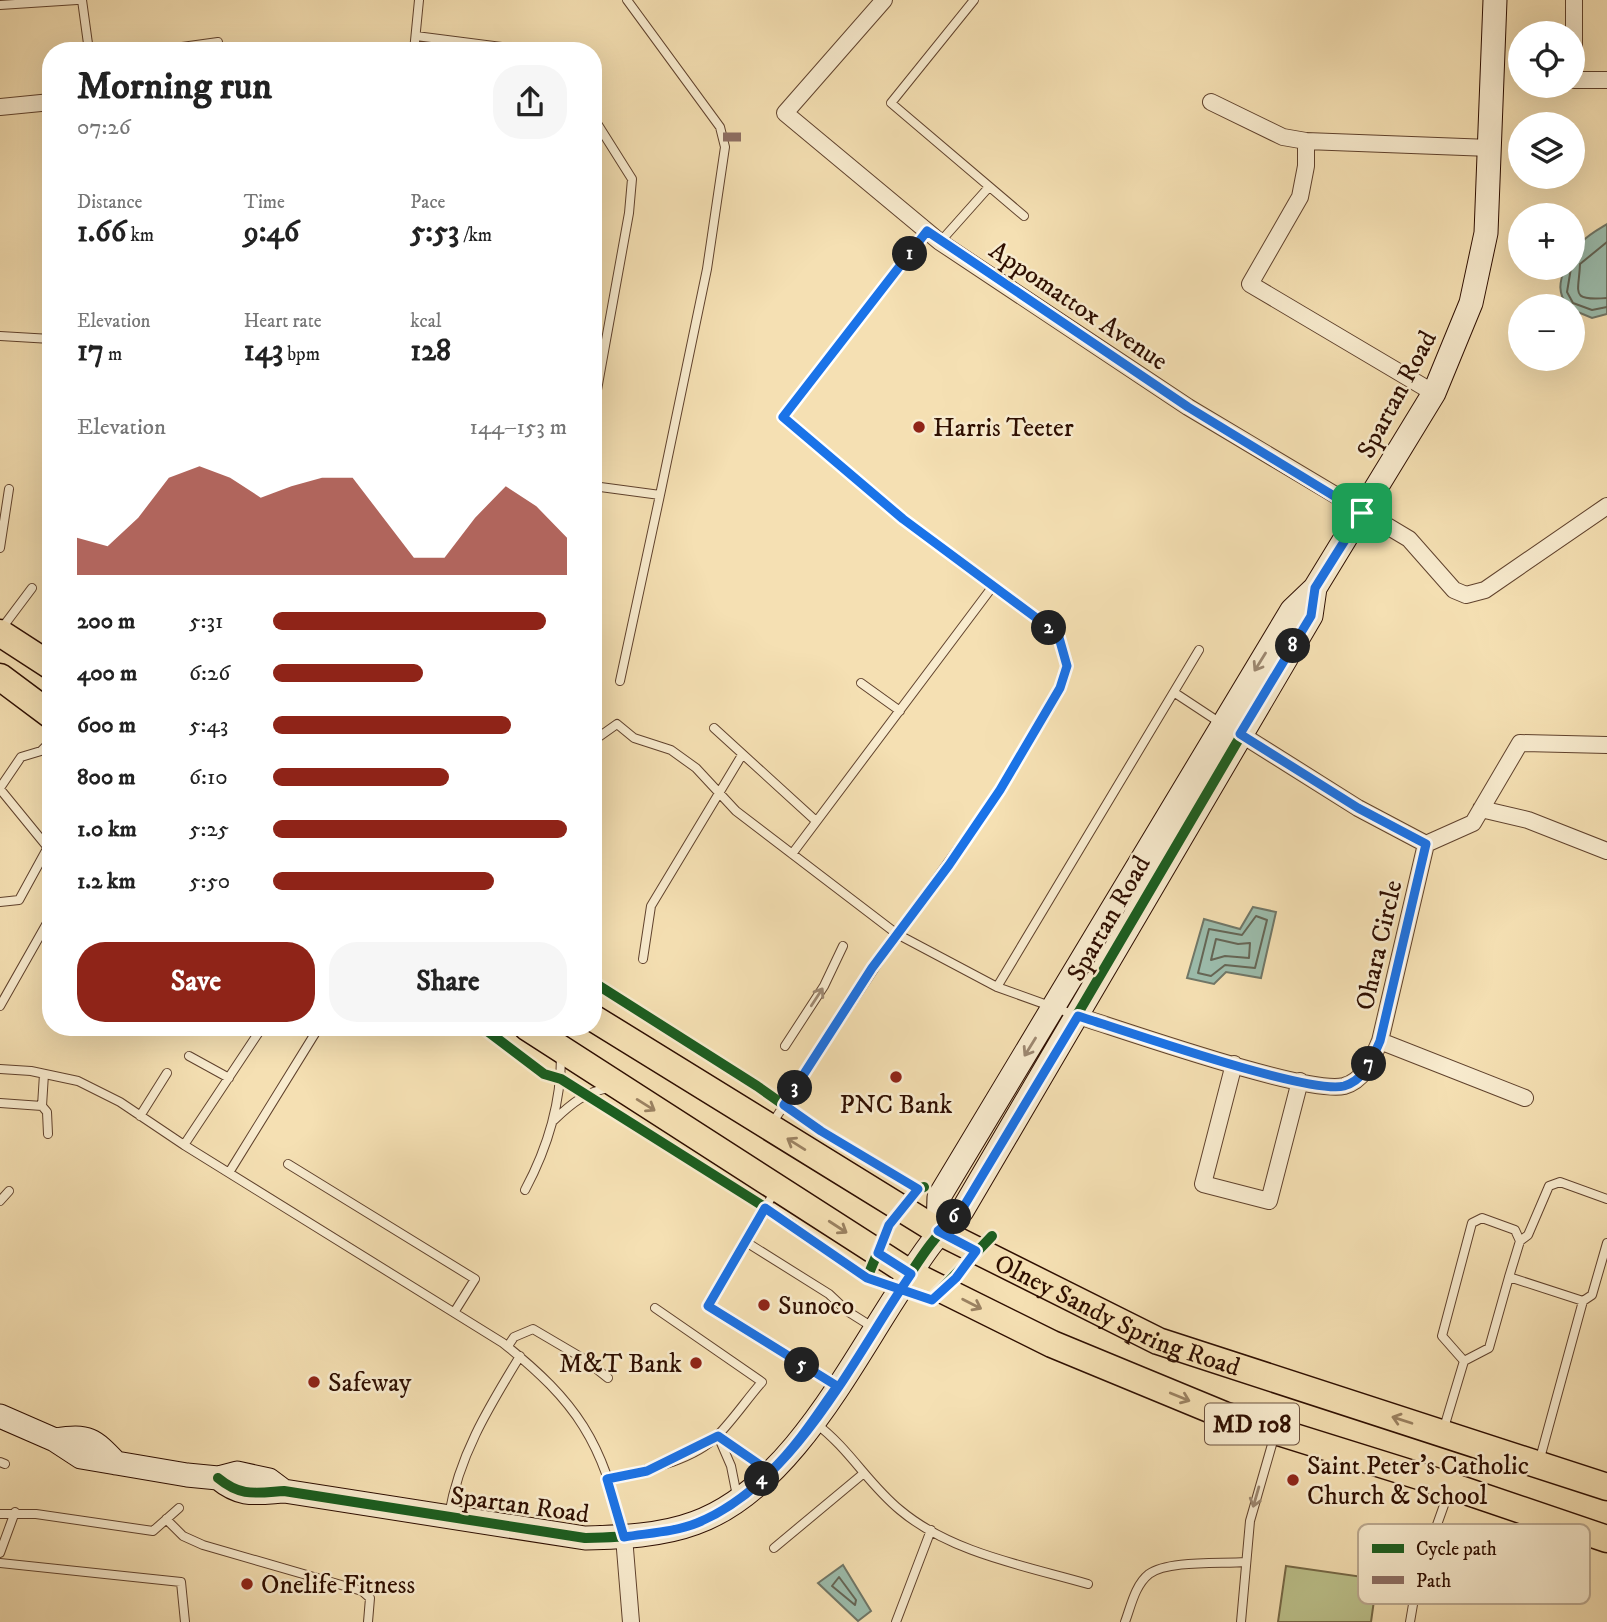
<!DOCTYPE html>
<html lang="en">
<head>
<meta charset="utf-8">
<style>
  :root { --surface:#fff; --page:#f6f6f6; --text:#222; --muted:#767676; --accent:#8f2418 }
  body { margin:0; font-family:"IM FELL DW Pica",serif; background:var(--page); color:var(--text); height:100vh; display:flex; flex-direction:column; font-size:26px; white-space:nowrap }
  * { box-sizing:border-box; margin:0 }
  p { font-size:23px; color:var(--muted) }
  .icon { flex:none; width:38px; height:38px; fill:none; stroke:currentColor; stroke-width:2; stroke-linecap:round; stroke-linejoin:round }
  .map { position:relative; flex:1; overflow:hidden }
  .side { position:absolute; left:42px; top:42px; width:560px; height:994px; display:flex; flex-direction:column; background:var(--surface); border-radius:28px; box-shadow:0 7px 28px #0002 }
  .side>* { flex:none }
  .tools { position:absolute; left:1508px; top:21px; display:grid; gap:14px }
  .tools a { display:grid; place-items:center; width:77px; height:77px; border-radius:50%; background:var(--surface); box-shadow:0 7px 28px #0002; font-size:35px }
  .pin { position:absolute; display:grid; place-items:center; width:60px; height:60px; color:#fff; margin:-30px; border-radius:14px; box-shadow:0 4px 10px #0006 }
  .km { position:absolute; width:35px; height:35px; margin:-18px; border-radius:50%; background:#222; color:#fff; font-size:19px; line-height:35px; text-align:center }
  .round { display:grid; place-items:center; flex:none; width:74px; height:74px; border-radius:28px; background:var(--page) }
  .head { display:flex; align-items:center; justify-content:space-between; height:119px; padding:0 35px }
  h1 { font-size:38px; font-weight:800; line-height:52px }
  .metrics { display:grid; grid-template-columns:repeat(3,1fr); gap:10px; height:119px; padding:7px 35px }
  .metrics div { display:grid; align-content:center }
  .metrics b { font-size:30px; font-weight:800 }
  .metrics small { font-size:19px; font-weight:400 }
  .metrics p { font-size:19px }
  .chart { height:196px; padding:14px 35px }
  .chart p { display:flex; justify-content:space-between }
  .chart svg { width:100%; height:126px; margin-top:7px; fill:var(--accent); opacity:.7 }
  .button { display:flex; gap:14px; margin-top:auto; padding:14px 35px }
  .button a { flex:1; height:80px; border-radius:28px; background:var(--accent); color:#fff; font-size:28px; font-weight:800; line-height:80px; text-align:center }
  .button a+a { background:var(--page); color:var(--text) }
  ul { padding:0 35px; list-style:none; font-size:23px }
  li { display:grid; grid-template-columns:112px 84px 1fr; align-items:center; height:52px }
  li i { height:18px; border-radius:9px; background:var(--accent) }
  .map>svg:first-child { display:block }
  .green { fill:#bcc28c; stroke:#756846; stroke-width:2 }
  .water { fill:#9cbdad; stroke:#707768; stroke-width:2 }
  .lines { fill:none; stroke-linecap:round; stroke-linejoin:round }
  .shore { stroke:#656656; stroke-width:2 }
  .lane-casing { stroke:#60422d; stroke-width:10 }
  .street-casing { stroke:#60422d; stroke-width:18 }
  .secondary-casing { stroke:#2e0e00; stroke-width:25 }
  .primary-casing { stroke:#2e0e00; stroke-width:29 }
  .lane { stroke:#f8ebce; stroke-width:8 }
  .street { stroke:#f8ebce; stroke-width:16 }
  .secondary { stroke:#f8ebce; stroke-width:23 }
  .primary { stroke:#f5e0b3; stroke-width:26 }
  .quiet { stroke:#8d6e63; stroke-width:9; stroke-dasharray:18 9; stroke-linecap:butt }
  .cycleway-casing { stroke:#f8ebce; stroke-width:15 }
  .cycleway { stroke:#1b5e20; stroke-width:10 }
  .oneway { stroke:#9d8871 }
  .oneway2 { stroke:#9b8262 }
  .route-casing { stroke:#fff; stroke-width:14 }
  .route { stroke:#1a73e8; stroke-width:9 }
  .poi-dot { fill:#8f2418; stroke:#f8ebce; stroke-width:2.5 }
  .labels { text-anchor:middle; stroke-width:5; stroke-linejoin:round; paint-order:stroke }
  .shield { fill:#f8ebce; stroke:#6b503e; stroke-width:2 }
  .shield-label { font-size:24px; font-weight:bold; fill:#2e0e00 }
  .street-label { font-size:26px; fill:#2e0e00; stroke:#f8ebce }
  .poi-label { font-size:26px; fill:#2e0e00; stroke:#f8ebce; text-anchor:start }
  .key { fill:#f8ebce; stroke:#bba990; stroke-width:2 }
  .key-label { font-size:19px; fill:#2e0e00 }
</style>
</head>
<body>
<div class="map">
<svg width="1607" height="1622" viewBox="0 0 1607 1622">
  <rect width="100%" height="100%" fill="#f5e0b3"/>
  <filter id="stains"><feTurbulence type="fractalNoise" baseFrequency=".00286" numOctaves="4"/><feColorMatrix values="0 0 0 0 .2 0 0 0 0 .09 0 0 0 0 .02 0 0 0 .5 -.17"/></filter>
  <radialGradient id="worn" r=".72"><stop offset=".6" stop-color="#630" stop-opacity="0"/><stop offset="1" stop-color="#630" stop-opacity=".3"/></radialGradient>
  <path class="green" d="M1286,1566l91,13 -6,43h-93z"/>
  <path class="water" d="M1607,224v90l-15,4 -19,-8v-4h-6c-9,-14 -8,-23 -2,-38h8c0,-25 14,-32 34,-44z
    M1253,907l23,5 -15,66 -35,-6 -12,12 -27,-6 17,-59 36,10z
    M843,1565l28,46 -13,10 -40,-38z"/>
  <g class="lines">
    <path class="shore" d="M1607,242l-27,22c-1,29 -11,37 27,34
      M1571,268l-4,24 6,11 19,7 15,-3
      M1256,916l11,4 -12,48 -30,-3 -14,11 -13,-3 11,-44 33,6z
      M1216,939l22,5 12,-1 -1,15 -24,-2 -14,4z
      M839,1577l17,23 -1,5 -23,-19z"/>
    <defs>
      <path id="lane" d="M82,0l7,51
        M627,0l93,127 5,20 -18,122 -47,226
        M974,0l-83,103 133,113
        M0,5l77,-5
        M416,36l118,15
        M153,51l65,-9v9
        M414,51l5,-51
        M593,117l39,62 -3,34 -36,199
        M927,231l-144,186 120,102 155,115 9,32 -6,22 -61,102 -103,144 100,53 78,28
        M940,242l49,-55
        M0,336l51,3
        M593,486l67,9 -40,186
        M0,548l9,-59
        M2,628l30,-40
        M861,683l39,28
        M1175,693l47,31
        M714,728l102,93
        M593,741l24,-17 17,14 37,12 25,18 40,43 161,123 -126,191
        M0,788l21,-31 20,-6 10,-10
        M0,789l49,60
        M792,854l201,-268
        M0,902l19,-2 29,-53
        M643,959l8,-53 91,-151
        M997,987l202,-337
        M0,1006l51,-90
        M785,1046l39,-60 19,-40
        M189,1056l40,22
        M0,1069l31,2 47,10 42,21 64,43 319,198c74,59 100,99 120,192
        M44,1074l-2,32 5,6 1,22
        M0,1103l42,3
        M140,1116l27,-43
        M554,1120c17,-16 32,-29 56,-32
        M184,1145l75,-113
        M288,1164l187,115 -20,32
        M230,1171l89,-144
        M525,1190c23,-43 36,-86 36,-134
        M775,1191l-67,115 128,80
        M0,1201l9,-10
        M1520,1241l8,-6 21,-49 11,-4 47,17
        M746,1242l83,52 18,17 27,17
        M1583,1301l9,-6 15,-52
        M508,1346l6,-9 19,-8 51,30 24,19
        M1464,1361l25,-13 20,-71
        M815,1423c34,25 53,61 85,87 51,43 126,56 188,74
        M1443,1431l21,-70 -22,-25 30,-113 10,-5 33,12 5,11 -11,36 74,24 -44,161
        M718,1436l13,30 6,30
        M720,1438l47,32
        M0,1462l5,2
        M607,1479c33,-8 85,-17 110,-43 16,-16 30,-37 45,-54l-107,-74
        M0,1514h36l117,17 26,-23
        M449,1515c10,-60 40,-108 71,-159
        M166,1519l17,17 20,9 159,46 8,7 -2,24
        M774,1548l90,-75
        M0,1553l15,-41
        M0,1563l181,19 4,40
        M896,1622l35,-92
        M1125,1622c6,-16 10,-37 24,-48 19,-14 72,-10 96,-12
        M1241,1622l9,-101 25,-87
        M1410,1622l7,-41 32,-90"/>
      <path id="street" d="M884,0l-99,113 155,129 248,165 221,132 45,51 12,5 19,-5 122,-84
        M1574,0v80h33
        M1211,102l72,35 23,4 184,7
        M0,107l51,-5
        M1306,141v25l-6,31 -50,87 184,109
        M1481,809l47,11 79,31
        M1426,844l47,-21 47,-80 87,2
        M1078,1016c45,14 230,79 266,70 21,-6 28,-27 36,-45l46,-197 -68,-36 -124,-78
        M1380,1041l145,57
        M1234,1064l-31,120 66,17 31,-120
        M624,1537l7,85"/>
      <path id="secondary" d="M938,1231l1,-34 353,-587 23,-22 119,-195 37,-90 15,-70 9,-233
        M0,1416l55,24 26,17 106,18 31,3 19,-5 32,7 12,9
        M55,1440c34,-5 38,-1 61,23
        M218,1478c23,19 37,15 66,13l301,47c36,-1 75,-2 110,-15 90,-32 150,-148 199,-224 21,-32 38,-63 68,-88l349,-595 4,-28"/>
      <g id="primary">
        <path d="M0,633l51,33"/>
        <path d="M0,677l51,38"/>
        <path id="s1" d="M593,1018l345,213 220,110 449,146"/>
        <path d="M527,1027l384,247 141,70 172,71 227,71 156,53"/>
      </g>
    </defs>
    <use href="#lane" class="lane-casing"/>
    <use href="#street" class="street-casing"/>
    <use href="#secondary" class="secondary-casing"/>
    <use href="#primary" class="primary-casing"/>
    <use href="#lane" class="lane"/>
    <use href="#street" class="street"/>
    <use href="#secondary" class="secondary"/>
    <use href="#primary" class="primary"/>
    <path class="quiet" d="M723,137h22"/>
    <defs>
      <path id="cycleway" d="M593,982l164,104 64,45 97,58 6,-2
        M482,1027l62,47 17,5 229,144 77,55 64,22 61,-64
        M867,1278l22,-53 29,-36
        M218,1478c23,19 37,15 66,13l301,47c36,-1 75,-2 110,-15 90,-32 150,-148 199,-224 21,-32 38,-63 68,-88l349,-595 4,-28"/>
    </defs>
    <use href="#cycleway" class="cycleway-casing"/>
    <use href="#cycleway" class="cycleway"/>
  </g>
  <defs><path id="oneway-shaft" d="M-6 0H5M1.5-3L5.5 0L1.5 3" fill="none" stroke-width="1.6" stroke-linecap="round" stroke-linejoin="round" transform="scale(1.75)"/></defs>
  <g class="oneway">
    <use href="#oneway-shaft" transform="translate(1260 662) rotate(122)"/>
    <use href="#oneway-shaft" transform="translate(817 997) rotate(-57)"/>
    <use href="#oneway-shaft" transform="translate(1030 1047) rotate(122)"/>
    <use href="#oneway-shaft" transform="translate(1256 1497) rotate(106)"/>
  </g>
  <g class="oneway2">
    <use href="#oneway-shaft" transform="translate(646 1105) rotate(32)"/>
    <use href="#oneway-shaft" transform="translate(796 1144) rotate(-148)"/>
    <use href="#oneway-shaft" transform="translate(838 1227) rotate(33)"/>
    <use href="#oneway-shaft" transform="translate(972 1304) rotate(27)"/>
    <use href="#oneway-shaft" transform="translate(1180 1397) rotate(22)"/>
    <use href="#oneway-shaft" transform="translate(1402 1420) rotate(-162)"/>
  </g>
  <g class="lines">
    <defs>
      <path id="route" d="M1362,513l-174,-106 -261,-176 -144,186 120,102 155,115 9,32 -7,22 -60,102 -51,75 -77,103 -88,137 37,26 97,58 -29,36 -11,28 33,21 -10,15c-53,81 -111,196 -204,234 -22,9 -49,10 -73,14l-17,-58 40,-8 71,-35 52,36c27,-26 46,-56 67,-86l-129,-80 57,-98 102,70 65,22 24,-22 20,-27 -38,-20 23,-20 117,-195c45,14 231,79 266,70 21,-6 28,-27 36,-45l46,-197 -68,-36 -118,-74 71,-118 4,-28 47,-75"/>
    </defs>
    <use href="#route" class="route-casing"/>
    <use href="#route" class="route"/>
  </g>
  <g class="poi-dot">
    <circle cx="919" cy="427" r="7"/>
    <circle cx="896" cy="1077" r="7"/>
    <circle cx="764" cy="1305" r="7"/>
    <circle cx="696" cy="1363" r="7"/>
    <circle cx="314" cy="1382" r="7"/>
    <circle cx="1293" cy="1480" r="7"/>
    <circle cx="247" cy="1584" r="7"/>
  </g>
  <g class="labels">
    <rect class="shield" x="1205" y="1403.5" width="94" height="41" rx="5"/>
    <g class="shield-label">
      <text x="1252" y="1432">MD 108</text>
    </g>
    <g class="street-label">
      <text transform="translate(1079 305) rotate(34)" y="9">Appomattox Avenue</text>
      <text transform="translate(1396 394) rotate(-62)" y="9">Spartan Road</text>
      <text transform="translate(1108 918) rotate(-60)" y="9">Spartan Road</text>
      <text transform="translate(1378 945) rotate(-77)" y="9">Ohara Circle</text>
      <text dy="9" stroke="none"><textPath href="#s1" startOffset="604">Olney Sandy Spring Road</textPath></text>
      <text transform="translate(520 1504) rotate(8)" y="9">Spartan Road</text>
    </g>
    <g class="poi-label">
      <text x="933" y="436">Harris Teeter</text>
      <text x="896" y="1113" text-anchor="middle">PNC Bank</text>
      <text x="778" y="1314">Sunoco</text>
      <text x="682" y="1372" text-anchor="end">M&amp;T Bank</text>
      <text x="328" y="1391">Safeway</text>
      <text x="1307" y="1474">Saint Peter's Catholic<tspan x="1307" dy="30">Church &amp; School</tspan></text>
      <text x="261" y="1593">Onelife Fitness</text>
    </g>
  </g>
  <rect x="1358" y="1524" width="232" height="80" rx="10" class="key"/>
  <rect x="1372" y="1544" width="32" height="9" fill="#1b5e20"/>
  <rect x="1372" y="1576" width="32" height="8" fill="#8d6e63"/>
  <g class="key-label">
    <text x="1416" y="1555">Cycle path</text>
    <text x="1416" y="1587">Path</text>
  </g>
  <rect width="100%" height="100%" filter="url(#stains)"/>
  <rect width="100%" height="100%" fill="url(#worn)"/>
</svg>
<div class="tools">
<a><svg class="icon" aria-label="locate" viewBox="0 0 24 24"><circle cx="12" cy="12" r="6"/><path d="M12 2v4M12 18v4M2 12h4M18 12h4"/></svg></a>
<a><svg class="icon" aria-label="layers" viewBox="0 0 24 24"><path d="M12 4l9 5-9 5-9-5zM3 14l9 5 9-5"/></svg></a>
<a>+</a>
<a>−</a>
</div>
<div class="pin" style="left:1362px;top:513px;background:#1e9e55"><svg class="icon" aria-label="arrive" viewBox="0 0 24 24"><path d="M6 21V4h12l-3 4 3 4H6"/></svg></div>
<b class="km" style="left:910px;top:254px">1</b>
<b class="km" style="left:1049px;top:628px">2</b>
<b class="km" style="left:795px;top:1088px">3</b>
<b class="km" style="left:762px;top:1479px">4</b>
<b class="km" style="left:802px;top:1365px">5</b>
<b class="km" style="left:954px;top:1217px">6</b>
<b class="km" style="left:1369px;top:1064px">7</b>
<b class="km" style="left:1293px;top:646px">8</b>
<section class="side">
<div class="head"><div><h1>Morning run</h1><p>07:26</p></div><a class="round"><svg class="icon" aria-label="share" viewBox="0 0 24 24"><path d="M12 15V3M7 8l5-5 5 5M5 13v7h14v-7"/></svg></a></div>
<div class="metrics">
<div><p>Distance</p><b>1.66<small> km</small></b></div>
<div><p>Time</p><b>9:46</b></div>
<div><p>Pace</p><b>5:53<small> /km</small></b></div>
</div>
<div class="metrics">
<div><p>Elevation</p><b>17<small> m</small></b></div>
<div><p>Heart rate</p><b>143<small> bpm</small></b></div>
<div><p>kcal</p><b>128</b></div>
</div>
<div class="chart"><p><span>Elevation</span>144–153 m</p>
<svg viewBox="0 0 160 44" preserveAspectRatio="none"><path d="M0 44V31L10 34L20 24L30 10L40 6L50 10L60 17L70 13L80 10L90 10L100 24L110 38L120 38L130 24L140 13L150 20L160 31V44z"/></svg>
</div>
<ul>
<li><b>200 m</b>5:31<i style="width:93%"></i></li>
<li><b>400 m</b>6:26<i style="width:51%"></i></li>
<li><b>600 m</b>5:43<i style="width:81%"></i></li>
<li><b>800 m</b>6:10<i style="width:60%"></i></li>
<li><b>1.0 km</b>5:25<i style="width:100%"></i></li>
<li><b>1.2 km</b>5:50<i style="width:75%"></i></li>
</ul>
<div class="button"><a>Save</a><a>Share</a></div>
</section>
</div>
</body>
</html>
